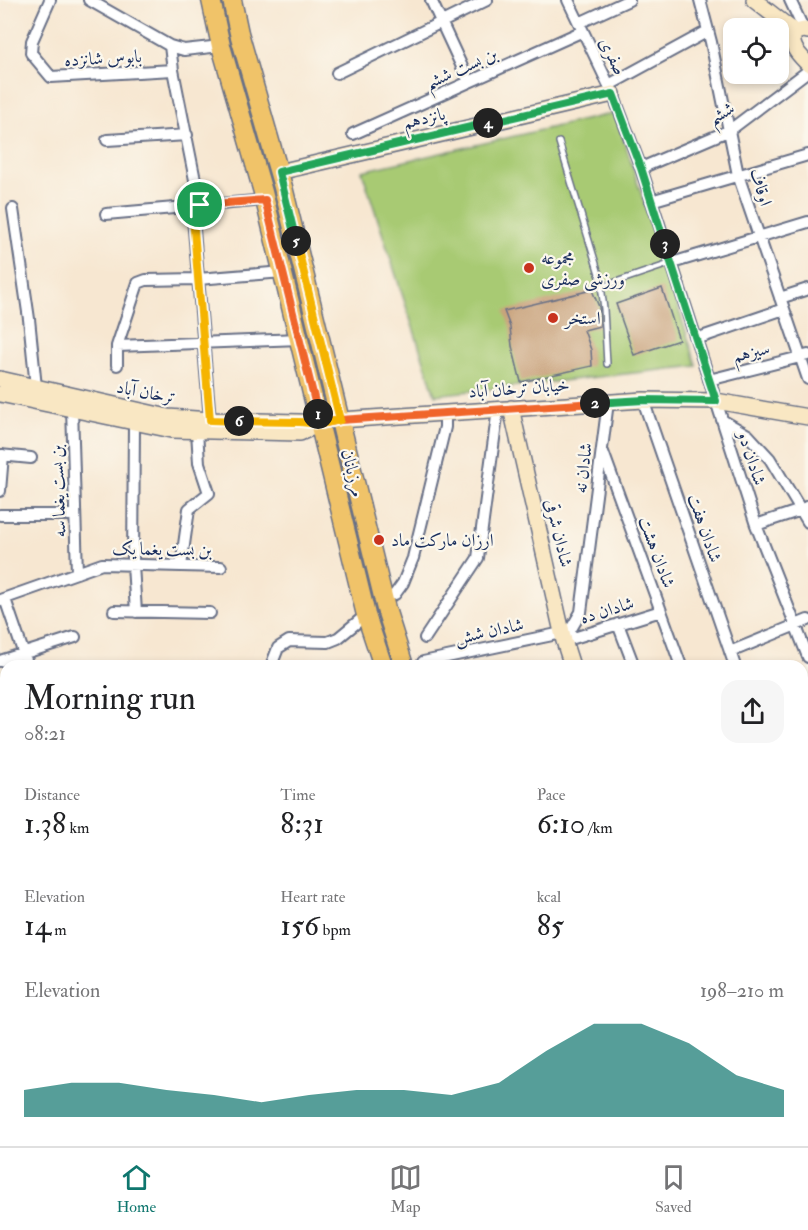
<!DOCTYPE html>
<html lang="en">
<head>
<meta charset="utf-8">
<style>
  :root { --surface:#fff; --page:#f6f6f6; --text:#202124; --muted:#757577; --line:#e0e0e0; --accent:#0f766e }
  body { margin:0; font-family:"IM FELL Double Pica",Amiri,serif; background:var(--page); color:var(--text); height:100vh; display:flex; flex-direction:column; font-size:22px; white-space:nowrap }
  * { box-sizing:border-box; margin:0 }
  p { font-size:20px; color:var(--muted) }
  .icon { flex:none; width:33px; height:33px; fill:none; stroke:currentColor; stroke-width:2; stroke-linecap:round; stroke-linejoin:round }
  .map { position:relative; flex:1; overflow:hidden }
  .details { position:absolute; left:0px; top:660px; width:808px; height:486px; display:flex; flex-direction:column; background:var(--surface); border-radius:18px 18px 0 0; box-shadow:0 3px 9px #0003 }
  .details>* { flex:none }
  .controls { position:absolute; left:723px; top:18px; display:grid; gap:12px }
  .controls a { display:grid; place-items:center; width:66px; height:66px; border-radius:12px; background:var(--surface); box-shadow:0 3px 9px #0003; font-size:30px }
  .pin { position:absolute; display:grid; place-items:center; width:51px; height:51px; color:#fff; margin:-26px; border:3px solid #fff; border-radius:50%; box-shadow:0 2px 6px #0007 }
  .km { position:absolute; width:30px; height:30px; margin:-15px; border-radius:50%; background:#222; color:#fff; font-size:16px; line-height:30px; text-align:center }
  .round { display:grid; place-items:center; flex:none; width:63px; height:63px; border-radius:18px; background:var(--page) }
  .headline { display:flex; align-items:center; justify-content:space-between; height:102px; padding:0 24px }
  h1 { font-size:33px; font-weight:600; line-height:45px }
  .figures { display:grid; grid-template-columns:repeat(3,1fr); gap:9px; height:102px; padding:6px 24px }
  .figures div { display:grid; align-content:center }
  .figures b { font-size:30px; font-weight:600 }
  .figures small { font-size:16px; font-weight:400 }
  .figures p { font-size:16px }
  .chart { height:168px; padding:12px 24px }
  .chart p { display:flex; justify-content:space-between }
  .chart svg { width:100%; height:108px; margin-top:6px; fill:var(--accent); opacity:.7 }
  .tab-bar { display:flex; justify-content:space-around; align-items:center; height:84px; border-top:2px solid var(--line); background:var(--surface); font-size:16px; color:var(--muted) }
  .tab-bar a { display:grid; justify-items:center; gap:3px }
  .tab-bar .on { color:var(--accent) }
  .map>svg:first-child { display:block }
  .green { fill:#a8ca73; stroke:#627c68; stroke-width:1.5 }
  .building { fill:#c8a17a }
  .lines { fill:none; stroke-linecap:round; stroke-linejoin:round }
  .lane-casing { stroke:#686f86; stroke-width:8 }
  .street-casing { stroke:#686f86; stroke-width:14 }
  .secondary-casing { stroke:#686f86; stroke-width:18 }
  .primary-casing { stroke:#686f86; stroke-width:21 }
  .lane { stroke:#fff; stroke-width:5 }
  .street { stroke:#fff; stroke-width:10 }
  .secondary { stroke:#f9e7c3; stroke-width:15 }
  .primary { stroke:#f0c369; stroke-width:18 }
  .split-1-casing { stroke:#fff; stroke-width:12 }
  .split-2-casing { stroke:#fff; stroke-width:12 }
  .split-3-casing { stroke:#fff; stroke-width:12 }
  .split-4-casing { stroke:#fff; stroke-width:12 }
  .split-5-casing { stroke:#fff; stroke-width:12 }
  .split-6-casing { stroke:#fff; stroke-width:12 }
  .split-7-casing { stroke:#fff; stroke-width:12 }
  .split-1 { stroke:#f0652b; stroke-width:8 }
  .split-2 { stroke:#f0652b; stroke-width:8 }
  .split-3 { stroke:#22a559; stroke-width:8 }
  .split-4 { stroke:#22a559; stroke-width:8 }
  .split-5 { stroke:#22a559; stroke-width:8 }
  .split-6 { stroke:#f5b400; stroke-width:8 }
  .split-7 { stroke:#f5b400; stroke-width:8 }
  .poi-dot { fill:#c8321e; stroke:#fbf7ec; stroke-width:2 }
  .labels { text-anchor:middle; stroke-width:4.5; stroke-linejoin:round; paint-order:stroke }
  .street-label { font-size:18px; fill:#1b2f5e; stroke:#fbf7ec }
  .poi-label { font-size:18px; fill:#1b2f5e; stroke:#fbf7ec; text-anchor:start }
</style>
</head>
<body>
<div class="map">
<svg width="808" height="1146" viewBox="0 0 808 1146">
  <rect width="100%" height="100%" fill="#fbf7ec"/>
  <filter id="ink" filterUnits="userSpaceOnUse"><feTurbulence type="fractalNoise" baseFrequency=".0167" numOctaves="2"/><feDisplacementMap in="SourceGraphic" scale="12" xChannelSelector="R" yChannelSelector="G"/><feConvolveMatrix kernelMatrix="1 2 1 2 8 2 1 2 1" color-interpolation-filters="sRGB"/></filter>
  <filter id="wash" filterUnits="userSpaceOnUse"><feTurbulence type="fractalNoise" baseFrequency=".008" numOctaves="4" result="noise"/><feDisplacementMap in="SourceGraphic" scale="24" xChannelSelector="R" yChannelSelector="G"/><feGaussianBlur stdDeviation="1.35" result="paint"/><feColorMatrix in="noise" values="0 0 0 0 0 0 0 0 0 0 0 0 0 0 0 0 0 1.4 0 .05"/><feComposite in="paint" operator="in"/></filter>
  <g filter="url(#wash)">
    <rect width="100%" height="100%" fill="#f7e7d1"/>
    <path class="green" d="M615,113l82,253 -262,29 -73,-224z"/>
    <g id="blocks">
      <path class="building" d="M662,288l17,52 -45,15 -18,-51z
        M592,290l7,17 1,19 -16,4 7,20 1,16 -71,16 -9,-36 -2,-19 -6,-16z"/>
    </g>
  </g>
  <g filter="url(#ink)">
    <use href="#blocks" fill-opacity="0" stroke="#686f86" stroke-width="1.5"/>
    <g class="lines">
      <defs>
        <path id="lane" d="M559,142l41,135 4,32 3,55
          M601,287l71,-24"/>
        <path id="street" d="M50,0l-18,41 -1,12 20,24 122,-7
          M89,0l81,46 3,24 27,135
          M431,0l38,82
          M568,0l45,94 28,74 115,357 52,132
          M700,0l11,42 27,133 70,204
          M790,0l14,30
          M579,23l50,-23
          M170,46l14,4 37,-4
          M337,73l150,-73
          M609,85l99,-54
          M353,134l230,-103
          M107,140l80,-5
          M641,168l89,-38 78,-59
          M651,201l157,-46
          M192,206l18,214
          M13,209l16,110 7,68
          M106,214l159,-14
          M672,263l136,-41
          M780,298l28,-9
          M696,339l88,-30
          M117,346l183,-7
          M117,365v-19l21,-63 8,-3 52,-1 85,-7
          M709,380l99,-25
          M643,400l92,266
          M72,408l5,165
          M722,420l26,15 22,24 38,63
          M134,424l-1,141 3,47
          M603,452l78,214
          M0,455l31,3
          M0,491l3,-36
          M0,515h74
          M756,525l45,-15 7,-4
          M181,566l8,-57 20,-16 -10,-30 -2,-32
          M5,599l23,67
          M383,599l12,-5 8,-11 10,-25 32,-131v-14
          M0,600l102,-36 119,3
          M114,611l96,2
          M618,624l16,42
          M425,638l53,-80 20,-149
          M564,641l17,-29 27,-210
          M564,641l97,-30
          M730,652l78,-32
          M0,661l75,-24
          M423,662l139,-29
          M271,666l7,-18 11,-7 39,1 10,-4 28,-23
          M802,818l6,9
          M0,897l6,-2
          M0,964l6,-2
          M802,1062l6,-6
          M0,1119l6,-1
          M391,1140l17,6
          M572,1140l5,6
          M321,1146l10,-6"/>
        <path id="secondary" d="M754,0l41,32
          M808,31l-4,-1 -9,2c-7,13 4,23 13,32
          M279,172l334,-78
          M0,379l168,38 42,3 90,2 20,2
          M0,394l172,36 128,3 20,-9
          M511,408l53,233 8,25
          M340,420l303,-20 73,1 92,16
          M802,968l6,-4
          M802,999l6,4
          M0,1041l6,-2"/>
        <path id="primary" d="M211,0l10,46 42,146 103,423 17,51
          M232,0l7,33 44,154 103,422 18,57
          M619,1140l3,6
          M643,1140l4,6"/>
      </defs>
      <use href="#lane" class="lane-casing"/>
      <use href="#street" class="street-casing"/>
      <use href="#secondary" class="secondary-casing"/>
      <use href="#primary" class="primary-casing"/>
      <use href="#lane" class="lane"/>
      <use href="#street" class="street"/>
      <use href="#secondary" class="secondary"/>
      <use href="#primary" class="primary"/>
    </g>
  </g>
  <g class="lines" filter="url(#ink)">
    <defs>
      <path id="split-1" d="M200,205l65,-5 53,214"/>
      <path id="split-2" d="M318,414l2,10 20,-4 255,-17"/>
      <path id="split-3" d="M595,403l49,-3 72,1 -51,-157"/>
      <path id="split-4" d="M488,123l125,-29 28,74 24,76"/>
      <path id="split-5" d="M296,241l-17,-69 209,-49"/>
      <path id="split-6" d="M239,421l61,1 20,2 20,-4 -44,-179"/>
      <path id="split-7" d="M200,205l-8,1 18,214 29,1"/>
    </defs>
    <use href="#split-1" class="split-1-casing"/>
    <use href="#split-2" class="split-2-casing"/>
    <use href="#split-3" class="split-3-casing"/>
    <use href="#split-4" class="split-4-casing"/>
    <use href="#split-5" class="split-5-casing"/>
    <use href="#split-6" class="split-6-casing"/>
    <use href="#split-7" class="split-7-casing"/>
    <use href="#split-1" class="split-1"/>
    <use href="#split-2" class="split-2"/>
    <use href="#split-3" class="split-3"/>
    <use href="#split-4" class="split-4"/>
    <use href="#split-5" class="split-5"/>
    <use href="#split-6" class="split-6"/>
    <use href="#split-7" class="split-7"/>
  </g>
  <g class="poi-dot">
    <circle cx="529" cy="268" r="6"/>
    <circle cx="553" cy="318" r="6"/>
    <circle cx="379" cy="540" r="6"/>
  </g>
  <g class="labels">
    <g class="street-label">
      <text transform="translate(613 56) rotate(64)" y="6">صفری</text>
      <text transform="translate(103 58) rotate(-3)" y="6">بابوس شانزده</text>
      <text transform="translate(461 68) rotate(-24)" y="6">بن بست ششم</text>
      <text transform="translate(721 113) rotate(-30)" y="6">ششم</text>
      <text transform="translate(424 118) rotate(-13)" y="6">پانزدهم</text>
      <text transform="translate(761 187) rotate(73)" y="6">اوقاف</text>
      <text transform="translate(751 352) rotate(-14)" y="6">سیزهم</text>
      <text transform="translate(519 388) rotate(-4)" y="6">خیابان ترخان آباد</text>
      <text transform="translate(146 392) rotate(11)" y="6">ترخان آباد</text>
      <text transform="translate(752 458) rotate(72)" y="6">شادان دو</text>
      <text transform="translate(583 468) rotate(-83)" y="6">شادان نه</text>
      <text transform="translate(353 473) rotate(76)" y="6">مرزبانان</text>
      <text transform="translate(58 491) rotate(-92)" y="6">بن بست یغما سه</text>
      <text transform="translate(705 528) rotate(71)" y="6">شادان هفت</text>
      <text transform="translate(559 533) rotate(77)" y="6">شادان شرقی</text>
      <text transform="translate(162 549) rotate(1)" y="6">بن بست یغما یک</text>
      <text transform="translate(657 552) rotate(70)" y="6">شادان هشت</text>
      <text transform="translate(607 610) rotate(-17)" y="6">شادان ده</text>
      <text transform="translate(489 631) rotate(-12)" y="6">شادان شش</text>
    </g>
    <g class="poi-label">
      <text x="541" y="264">مجموعه<tspan x="541" dy="21">ورزشی صفری</tspan></text>
      <text x="565" y="324">استخر</text>
      <text x="391" y="546">ارزان مارکت ماد</text>
    </g>
  </g>
</svg>
<div class="controls">
<a><svg class="icon" aria-label="locate" viewBox="0 0 24 24"><circle cx="12" cy="12" r="6"/><path d="M12 2v4M12 18v4M2 12h4M18 12h4"/></svg></a>
</div>
<div class="pin" style="left:200px;top:205px;background:#1e9e55"><svg class="icon" aria-label="arrive" viewBox="0 0 24 24"><path d="M6 21V4h12l-3 4 3 4H6"/></svg></div>
<b class="km" style="left:318px;top:414px">1</b>
<b class="km" style="left:595px;top:403px">2</b>
<b class="km" style="left:665px;top:244px">3</b>
<b class="km" style="left:488px;top:123px">4</b>
<b class="km" style="left:296px;top:241px">5</b>
<b class="km" style="left:239px;top:421px">6</b>
<section class="details">
<div class="headline"><div><h1>Morning run</h1><p>08:21</p></div><a class="round"><svg class="icon" aria-label="share" viewBox="0 0 24 24"><path d="M12 15V3M7 8l5-5 5 5M5 13v7h14v-7"/></svg></a></div>
<div class="figures">
<div><p>Distance</p><b>1.38<small> km</small></b></div>
<div><p>Time</p><b>8:31</b></div>
<div><p>Pace</p><b>6:10<small> /km</small></b></div>
</div>
<div class="figures">
<div><p>Elevation</p><b>14<small> m</small></b></div>
<div><p>Heart rate</p><b>156<small> bpm</small></b></div>
<div><p>kcal</p><b>85</b></div>
</div>
<div class="chart"><p><span>Elevation</span>198–210 m</p>
<svg viewBox="0 0 160 44" preserveAspectRatio="none"><path d="M0 44V33L10 30L20 30L30 33L40 35L50 38L60 35L70 33L80 33L90 35L100 30L110 17L120 6L130 6L140 14L150 27L160 33V44z"/></svg>
</div>
</section>
</div>
<nav class="tab-bar">
<a class="on"><svg class="icon" aria-label="home" viewBox="0 0 24 24"><path d="M3 11l9-7 9 7M6 9v11h12V9"/></svg>Home</a>
<a><svg class="icon" aria-label="map" viewBox="0 0 24 24"><path d="M3 6l6-2 6 2 6-2v14l-6 2-6-2-6 2zM9 4v14M15 6v14"/></svg>Map</a>
<a><svg class="icon" aria-label="saved" viewBox="0 0 24 24"><path d="M7 4h10v16l-5-4-5 4z"/></svg>Saved</a>
</nav>
</body>
</html>
